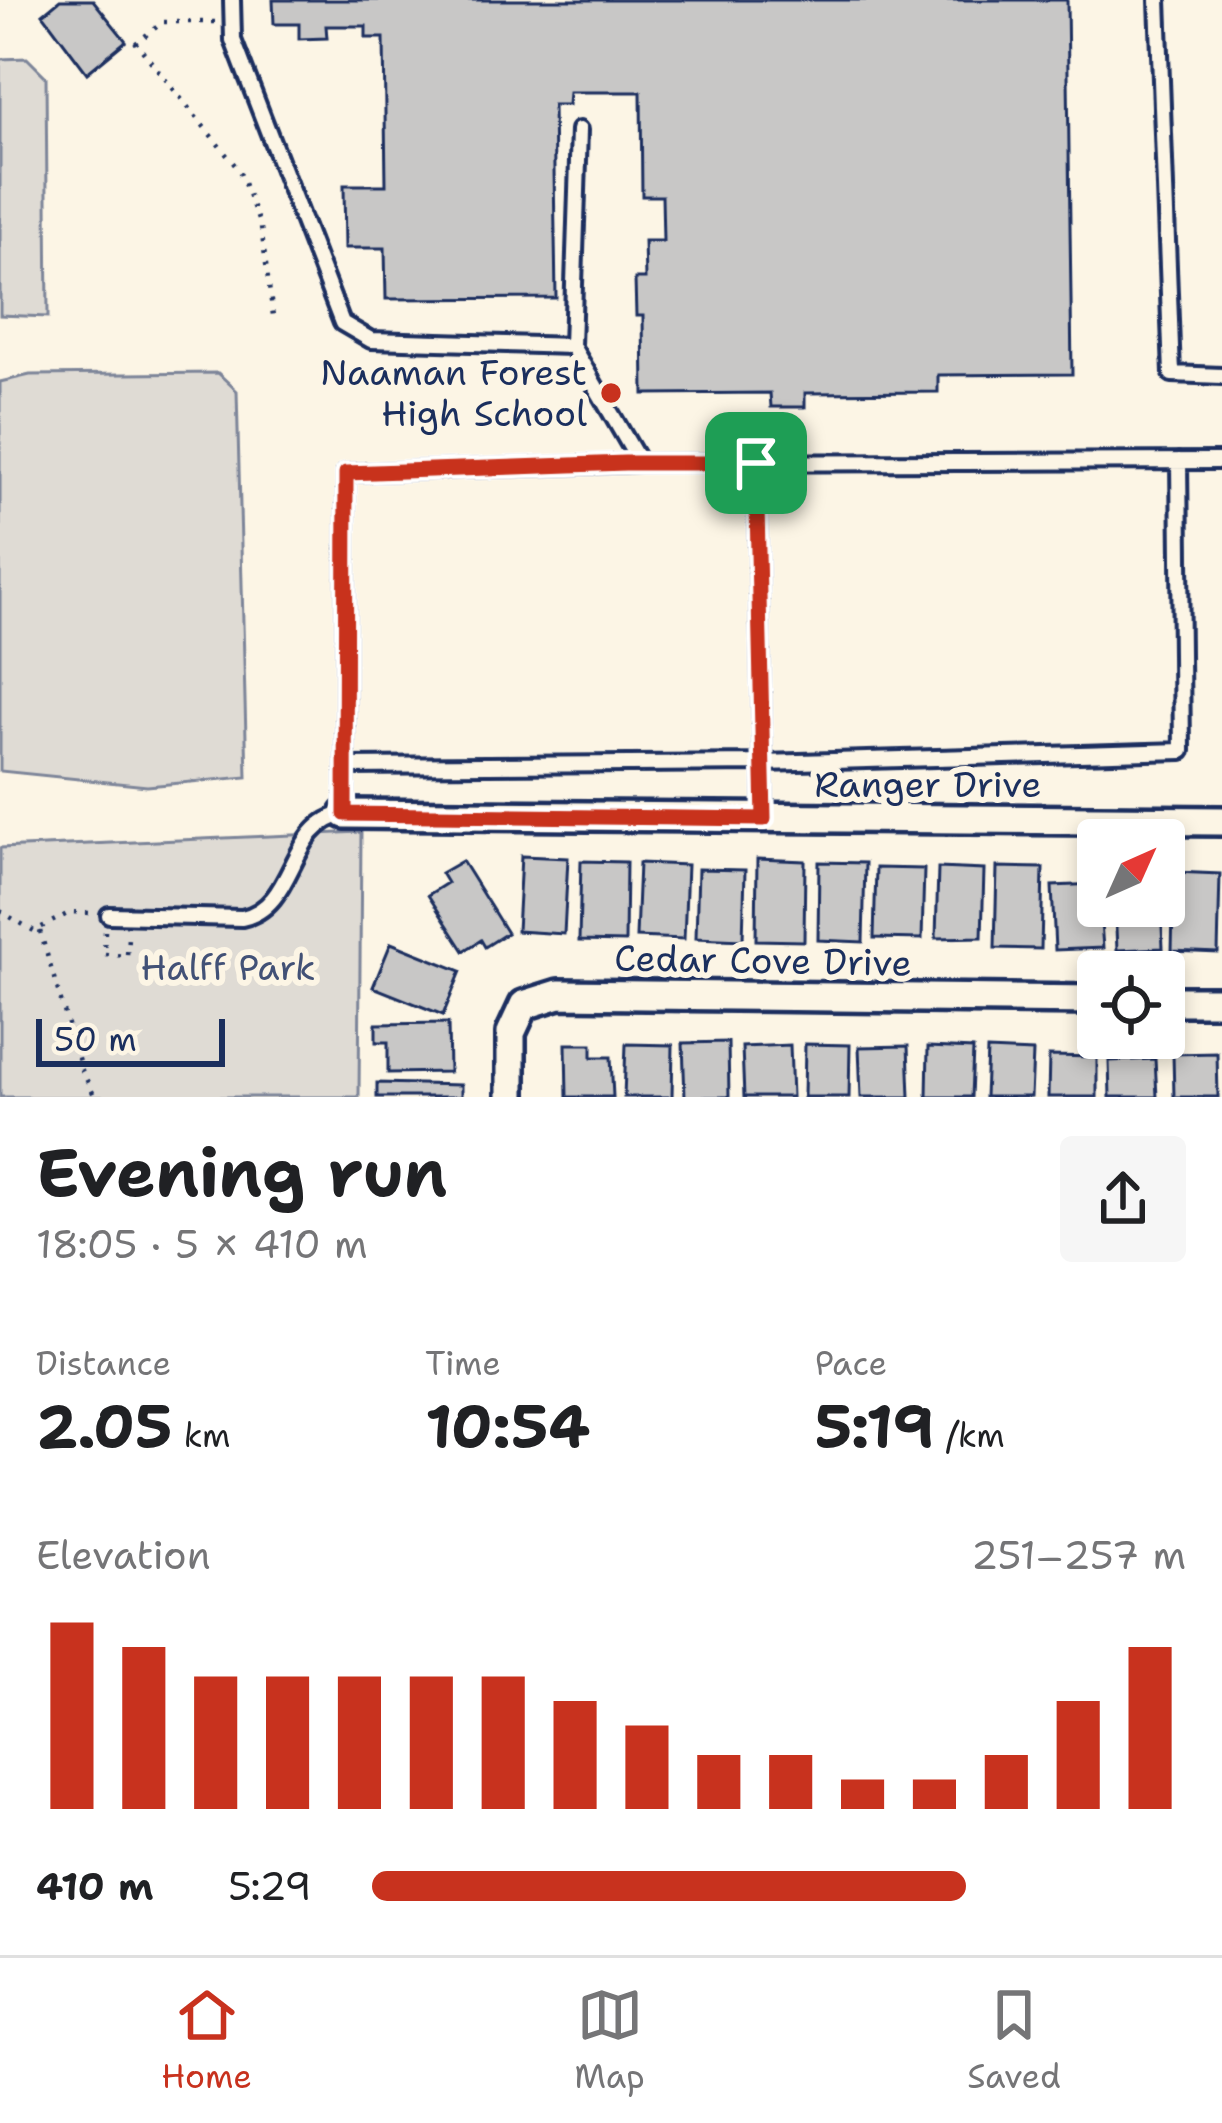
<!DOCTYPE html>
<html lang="en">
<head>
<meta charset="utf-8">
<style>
  :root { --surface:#fff; --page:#f6f6f6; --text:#202124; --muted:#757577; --line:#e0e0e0; --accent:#c8321e }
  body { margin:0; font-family:"Shantell Sans",sans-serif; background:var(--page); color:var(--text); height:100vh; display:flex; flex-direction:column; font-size:45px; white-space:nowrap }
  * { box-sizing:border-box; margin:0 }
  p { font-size:39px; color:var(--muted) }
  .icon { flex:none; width:66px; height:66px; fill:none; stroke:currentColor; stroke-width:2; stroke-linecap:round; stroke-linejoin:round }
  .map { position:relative; height:1097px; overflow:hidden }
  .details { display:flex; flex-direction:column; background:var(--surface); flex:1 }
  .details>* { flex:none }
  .needle { width:78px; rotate:45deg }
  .tools { position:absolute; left:1077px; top:819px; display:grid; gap:24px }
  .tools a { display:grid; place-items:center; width:108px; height:108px; border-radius:12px; background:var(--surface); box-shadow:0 6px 18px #0003; font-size:60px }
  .scale { position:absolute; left:36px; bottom:30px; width:189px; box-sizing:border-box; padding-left:12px; border:6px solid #1b2f5e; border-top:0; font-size:33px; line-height:42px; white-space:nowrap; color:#1b2f5e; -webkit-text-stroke:9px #fcf5e5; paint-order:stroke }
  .pin { position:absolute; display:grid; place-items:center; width:102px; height:102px; color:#fff; margin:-51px; border-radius:24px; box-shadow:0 6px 18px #0006 }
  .round { display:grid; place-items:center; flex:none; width:126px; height:126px; border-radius:12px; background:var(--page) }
  .head { display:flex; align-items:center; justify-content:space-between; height:204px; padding:0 36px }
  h1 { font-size:66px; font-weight:700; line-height:90px }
  .metrics { display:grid; grid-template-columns:repeat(3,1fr); gap:18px; height:204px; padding:12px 36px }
  .metrics div { display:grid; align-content:center }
  .metrics b { font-size:60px; font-weight:700 }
  .metrics small { font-size:33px; font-weight:400 }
  .metrics p { font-size:33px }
  .chart { height:336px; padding:24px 36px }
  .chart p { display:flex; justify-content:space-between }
  .chart svg { width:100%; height:216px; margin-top:12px; stroke:var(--accent); stroke-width:6 }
  ul { padding:0 36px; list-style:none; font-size:39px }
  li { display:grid; grid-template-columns:192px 144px 1fr; align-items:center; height:90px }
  li i { height:30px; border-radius:15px; background:var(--accent) }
  .tabs { display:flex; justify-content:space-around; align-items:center; height:168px; border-top:3px solid var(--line); background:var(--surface); font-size:33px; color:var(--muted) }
  .tabs a { display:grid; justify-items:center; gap:6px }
  .tabs .selected { color:var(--accent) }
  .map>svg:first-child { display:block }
  .green { fill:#dfdbd4; stroke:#7d8599; stroke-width:3 }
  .building { fill:#c8c7c6; stroke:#1b2f5e; stroke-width:3 }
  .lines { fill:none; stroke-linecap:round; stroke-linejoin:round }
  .lane-casing { stroke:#1b2f5e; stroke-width:22 }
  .street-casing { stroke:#1b2f5e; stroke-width:36 }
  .path { stroke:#1b2f5e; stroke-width:4.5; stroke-dasharray:3 9; stroke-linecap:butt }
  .lane { stroke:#fcf5e5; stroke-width:14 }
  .street { stroke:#fcf5e5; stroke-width:27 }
  .route-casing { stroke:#fff; stroke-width:24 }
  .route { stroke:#c8321e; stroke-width:15 }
  .poi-dot { fill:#c8321e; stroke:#fcf5e5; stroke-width:4.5 }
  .labels { text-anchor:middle; stroke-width:12; stroke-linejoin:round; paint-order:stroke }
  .poi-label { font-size:36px; fill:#1b2f5e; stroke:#fcf5e5; text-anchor:end }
  .street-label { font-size:36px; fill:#1b2f5e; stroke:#fcf5e5 }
  .park-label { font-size:36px; fill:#425176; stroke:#fcf5e5 }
</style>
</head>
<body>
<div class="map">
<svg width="1222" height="1097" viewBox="0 0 1222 1097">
  <rect width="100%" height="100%" fill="#fcf5e5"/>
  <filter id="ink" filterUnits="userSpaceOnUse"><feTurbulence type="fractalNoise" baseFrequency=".00833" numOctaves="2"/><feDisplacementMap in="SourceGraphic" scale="24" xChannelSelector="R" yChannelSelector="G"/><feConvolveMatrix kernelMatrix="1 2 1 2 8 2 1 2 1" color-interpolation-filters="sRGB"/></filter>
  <g filter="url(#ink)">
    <path class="green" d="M27,58l19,19 2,240 -48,-2v-256z
      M218,373l19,18 10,386 -100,9 -147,-15v-389l30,-7z
      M361,832l-2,265h-359v-249z"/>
    <path class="building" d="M60,0h33l33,41 -39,32 -44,-59z
      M273,0h794l5,374 -134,1v17l-133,1v14h-34l-1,-14 -126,1 -1,-78h-7l-1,-37h10l-1,-38h19l-1,-45h-20l-1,-104h-72l-1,13h-15l3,193 -170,1 -1,-51h-40l-1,-63h42l-2,-147h-18v-12h-40l1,12 -28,1v-15h-25z
      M521,856l47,2 -4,76 -47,-3z
      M757,859l48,2 -1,80 -48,-1z
      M462,861l45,72 -22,14 -4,-7 -17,11 -36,-56 19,-12 -6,-10z
      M581,861l45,1 -1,80 -46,-1z
      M819,862l46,1 -2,79 -45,-2z
      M639,863l48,2 -3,74 -48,-2z
      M997,867l46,1 -2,81 -46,-1z
      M876,868l48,1 -2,70 -48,-1z
      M938,868l46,2 -2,67 -46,1z
      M698,869l47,1 -2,70 -47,-2z
      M1174,872l46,2 -2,79 -46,-2z
      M1098,884l5,64 -48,2 -3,-64z
      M1115,906h46l2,42 -46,2z
      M391,943l70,28 -18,44 -70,-28z
      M448,1023l1,49 -61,1v-31h-12v-18z
      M728,1042l1,55h-44l-2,-54z
      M566,1044h26v13h19l2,40h-46z
      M626,1044l47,1 -1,52h-48z
      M805,1044l45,1 -1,52h-45z
      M790,1045l2,52h-48l-2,-50z
      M908,1046l2,51h-49l-2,-50z
      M928,1047l45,2 -2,48h-44z
      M987,1050l46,2 -2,45h-46z
      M1217,1053l1,44h-44l-1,-43z
      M1049,1056l48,1v40h-49z
      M1155,1059l2,38h-47l-1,-36z
      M377,1083l84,2v12h-84z"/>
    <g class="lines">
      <defs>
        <path id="lane" d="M232,0l1,40 109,283 29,17 201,6 68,117
          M1158,0l14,374 50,2
          M572,346l7,-216
          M756,463l8,356
          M345,766l419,-3 418,-12 -3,-290
          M109,915l133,3c56,-12 45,-95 103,-104l1,-341 294,-10 582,-2"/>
        <path id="street" d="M345,814l877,7
          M1164,1001h58
          M511,1097v-64l13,-28 35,-11 539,6"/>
      </defs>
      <use href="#lane" class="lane-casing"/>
      <use href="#street" class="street-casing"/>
      <path class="path" d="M215,22h-52l-27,21 103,127 22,58 13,95
        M0,911l34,20 37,-19 20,1
        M40,931l41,137 14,29
        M105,931l-1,23 23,2 1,-20"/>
      <use href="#lane" class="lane"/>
      <use href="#street" class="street"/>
    </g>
  </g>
  <g class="lines" filter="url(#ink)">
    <defs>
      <path id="route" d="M625,463h131l8,356 -419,-5 1,-341z"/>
    </defs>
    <use href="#route" class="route-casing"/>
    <use href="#route" class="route"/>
  </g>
  <circle class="poi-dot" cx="611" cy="393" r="12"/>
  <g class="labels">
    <g class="poi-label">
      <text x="587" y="385">Naaman Forest<tspan x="587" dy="41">High School</tspan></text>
    </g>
    <g class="street-label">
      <text x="928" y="797">Ranger Drive</text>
      <text transform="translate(763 960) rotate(1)" y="13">Cedar Cove Drive</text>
    </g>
    <g class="park-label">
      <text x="228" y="980">Halff Park</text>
    </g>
  </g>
</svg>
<div class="tools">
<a><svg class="needle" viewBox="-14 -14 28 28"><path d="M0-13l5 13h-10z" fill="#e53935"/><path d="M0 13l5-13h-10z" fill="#757577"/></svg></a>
<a><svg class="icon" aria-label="locate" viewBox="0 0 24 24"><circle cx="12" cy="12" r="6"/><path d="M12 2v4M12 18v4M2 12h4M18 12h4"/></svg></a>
</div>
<div class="scale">50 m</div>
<div class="pin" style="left:756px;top:463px;background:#1e9e55"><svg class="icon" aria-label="arrive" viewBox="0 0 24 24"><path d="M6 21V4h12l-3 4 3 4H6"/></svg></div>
</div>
<section class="details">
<div class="head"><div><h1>Evening run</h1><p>18:05 · 5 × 410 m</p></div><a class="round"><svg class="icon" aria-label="share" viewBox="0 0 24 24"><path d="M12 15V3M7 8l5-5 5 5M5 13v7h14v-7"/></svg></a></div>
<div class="metrics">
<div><p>Distance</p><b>2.05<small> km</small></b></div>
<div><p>Time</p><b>10:54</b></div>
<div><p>Pace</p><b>5:19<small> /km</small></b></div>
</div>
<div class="chart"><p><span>Elevation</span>251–257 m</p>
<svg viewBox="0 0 160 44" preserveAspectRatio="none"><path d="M5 44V6M15 44V11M25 44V17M35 44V17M45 44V17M55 44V17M65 44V17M75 44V22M85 44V27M95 44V33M105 44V33M115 44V38M125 44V38M135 44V33M145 44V22M155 44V11"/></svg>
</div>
<ul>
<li><b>410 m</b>5:29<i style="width:73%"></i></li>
</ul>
</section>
<nav class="tabs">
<a class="selected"><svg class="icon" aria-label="home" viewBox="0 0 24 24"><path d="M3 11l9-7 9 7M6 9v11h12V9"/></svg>Home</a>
<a><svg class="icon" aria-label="map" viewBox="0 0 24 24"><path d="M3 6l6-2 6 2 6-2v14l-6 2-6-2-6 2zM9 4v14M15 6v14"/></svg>Map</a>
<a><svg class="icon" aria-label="saved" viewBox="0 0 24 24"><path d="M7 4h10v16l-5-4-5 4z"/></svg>Saved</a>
</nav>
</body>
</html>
